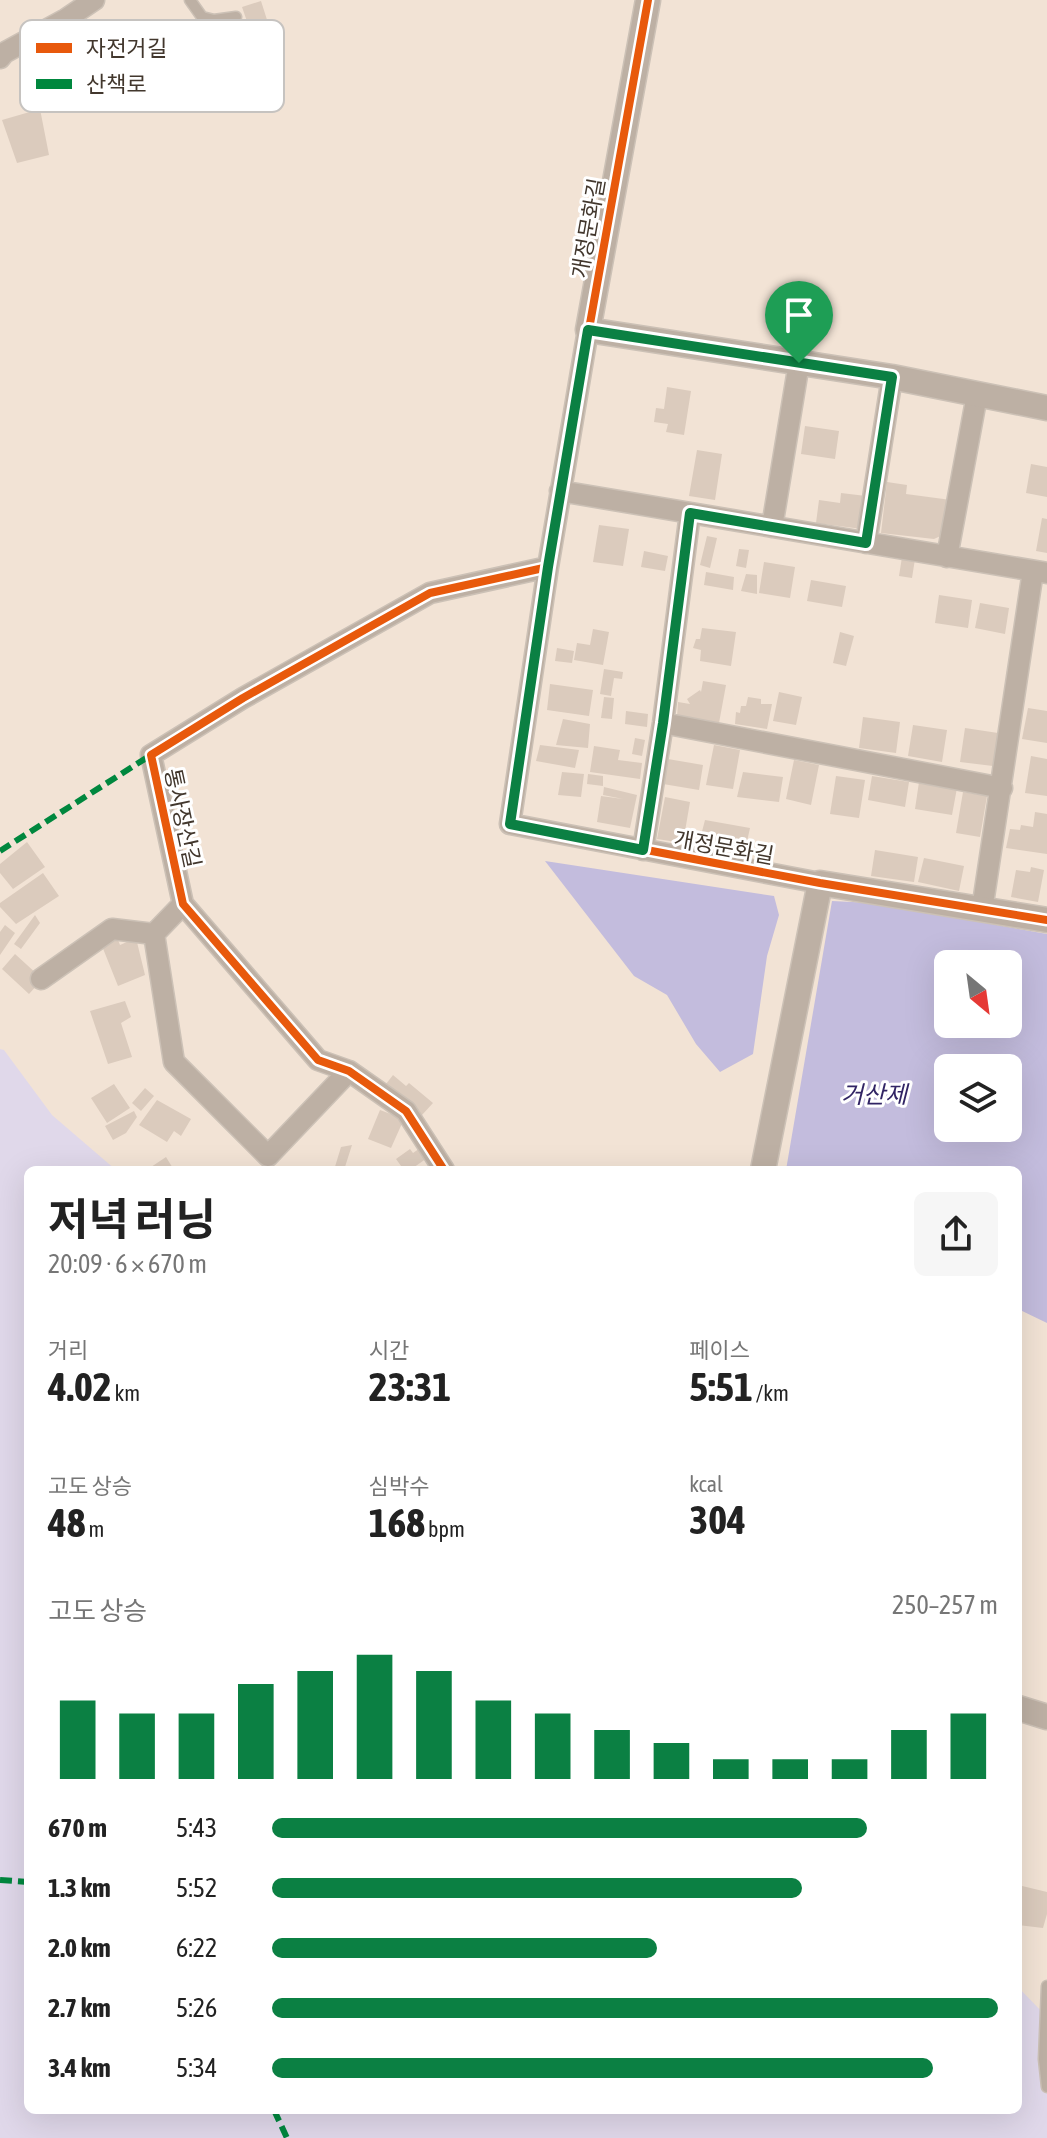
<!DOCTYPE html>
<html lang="ko">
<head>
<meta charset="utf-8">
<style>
  :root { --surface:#fff; --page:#f6f6f6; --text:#222; --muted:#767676; --accent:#0b8043 }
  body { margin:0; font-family:"Asap Condensed","Noto Sans KR",sans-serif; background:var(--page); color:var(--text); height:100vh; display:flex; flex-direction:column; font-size:30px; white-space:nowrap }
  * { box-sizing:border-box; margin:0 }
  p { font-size:26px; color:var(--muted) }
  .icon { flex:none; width:44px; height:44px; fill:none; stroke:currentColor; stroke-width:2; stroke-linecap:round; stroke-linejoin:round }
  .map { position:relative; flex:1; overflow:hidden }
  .drawer { position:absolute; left:24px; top:1166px; width:998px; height:948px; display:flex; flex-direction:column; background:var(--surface); border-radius:12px; box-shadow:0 8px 32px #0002 }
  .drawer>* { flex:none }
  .needle { width:52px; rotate:151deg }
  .controls { position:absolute; left:934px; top:950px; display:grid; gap:16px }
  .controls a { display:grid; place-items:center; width:88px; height:88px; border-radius:12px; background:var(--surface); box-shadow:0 8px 32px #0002; font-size:40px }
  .pin { position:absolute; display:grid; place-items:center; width:68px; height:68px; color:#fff; margin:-82px -34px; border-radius:50% 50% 50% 0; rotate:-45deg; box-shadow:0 0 8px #0007 }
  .pin .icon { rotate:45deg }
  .round { display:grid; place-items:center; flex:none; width:84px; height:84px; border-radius:12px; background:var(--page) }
  .head { display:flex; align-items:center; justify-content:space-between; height:136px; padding:0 24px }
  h1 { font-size:44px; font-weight:700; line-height:60px }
  .metrics { display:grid; grid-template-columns:repeat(3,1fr); gap:12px; height:136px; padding:8px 24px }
  .metrics div { display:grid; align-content:center }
  .metrics b { font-size:40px; font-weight:700 }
  .metrics small { font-size:22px; font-weight:400 }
  .metrics p { font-size:22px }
  .chart { height:224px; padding:16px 24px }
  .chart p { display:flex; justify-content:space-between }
  .chart svg { width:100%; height:144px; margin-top:8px; stroke:var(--accent); stroke-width:6 }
  ul { padding:0 24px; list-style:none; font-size:26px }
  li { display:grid; grid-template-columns:128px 96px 1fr; align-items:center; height:60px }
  li i { height:20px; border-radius:10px; background:var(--accent) }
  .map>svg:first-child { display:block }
  .green { fill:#e0d8ea }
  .water { fill:#c3bcdd; fill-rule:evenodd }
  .building { fill:#dbcbbd }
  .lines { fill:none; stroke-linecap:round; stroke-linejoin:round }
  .service-casing { stroke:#ccc1b6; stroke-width:13 }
  .minor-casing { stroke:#ccc1b6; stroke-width:23 }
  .tertiary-casing { stroke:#ccc1b6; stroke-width:27 }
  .service { stroke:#bdb0a4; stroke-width:10 }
  .minor { stroke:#bdb0a4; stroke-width:20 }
  .tertiary { stroke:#bdb0a4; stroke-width:24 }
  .quiet { stroke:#00873e; stroke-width:6; stroke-dasharray:12 6; stroke-linecap:butt }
  .cycleway-casing { stroke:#fff; stroke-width:13 }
  .cycleway { stroke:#e8590c; stroke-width:8 }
  .route-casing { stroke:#fff; stroke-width:16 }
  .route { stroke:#0b8043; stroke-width:10 }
  .labels { text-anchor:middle; stroke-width:6; stroke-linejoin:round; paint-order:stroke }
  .street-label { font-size:22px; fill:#42372d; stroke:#fff }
  .water-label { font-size:24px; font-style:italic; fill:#312464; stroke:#fff }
  .key { fill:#fff; stroke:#c6c3c0; stroke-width:2 }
  .key-label { font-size:22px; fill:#42372d }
</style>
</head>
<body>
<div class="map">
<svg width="1047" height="2138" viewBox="0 0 1047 2138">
  <rect width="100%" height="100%" fill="#f2e3d5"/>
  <path class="green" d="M0,1049l4,1 48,65 64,55h-88v940h990v-123l29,30v121h-1047z"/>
  <path class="water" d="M545,861l229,35 5,19 -12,41 -14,98 -33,18 -24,-28 -29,-49 -33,-19z
    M832,901l40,2 175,31v389l-29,-14v-139h-232zM948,964h60v60h-60zM948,1068h60v60h-60z"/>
  <path class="building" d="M261,1l8,25 -18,7 -9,-26z
    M40,109l9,46 -32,8 -15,-43z
    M667,387l24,4 -7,44 -18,-3 2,-8 -14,-2 2,-14 8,1z
    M805,426l34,5 -4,28 -34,-5z
    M697,450l25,4 -7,46 -26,-4z
    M1031,464l16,3v30l-21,-4z
    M887,482l20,3 -1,9 45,6 -4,33 -13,6 -53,-6z
    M841,493l25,3 -4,33 -46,-6 3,-23 21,3z
    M1042,518l5,1v34l-11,-2z
    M599,525l30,4 -6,37 -30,-4z
    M707,536l10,2 -7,30 -10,-3z
    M739,549l10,1 -3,18 -10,-2z
    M644,551l24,5 -3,15 -24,-4z
    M902,557l13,2 -3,19 -13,-2z
    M764,562l31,5 -5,31 -31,-5z
    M706,572l28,5 -1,13 -29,-5z
    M746,574l11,1v19l-16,-3z
    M811,580l35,6 -4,21 -35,-6z
    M939,595l33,5 -4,28 -33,-5z
    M980,603l29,5 -4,26 -30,-6z
    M702,628l34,4 -5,34 -31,-5 1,-11 -8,-2 3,-9h4z
    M593,629l16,3 -6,33 -29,-5 3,-17 13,2z
    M840,632l14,4 -8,30 -13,-3z
    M557,648l17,3 -2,12 -17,-2z
    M604,669l19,3 -1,7 -8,-1 -3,18 -11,-2z
    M703,681l23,4 -7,38 -42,-6 1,-15 12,2 -3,-5 13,-9 1,2z
    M550,684l43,6 -4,26 -42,-6z
    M779,692l23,5 -6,28 -23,-4z
    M604,697l10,1 -2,21 -11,-1z
    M748,697l13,2v5h11l-5,25 -32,-5 1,-12 4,1 1,-7h5z
    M1028,708l19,3v32l-25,-4z
    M626,711l22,3 -1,13 -22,-3z
    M863,717l37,5 -4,31 -37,-5z
    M563,719l27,5 -2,24 -32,-3z
    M913,725l34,5 -5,32 -34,-6z
    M965,728l33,5 -5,33 -33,-4z
    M635,738l10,2 -3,16 -10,-2z
    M540,745l39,5 -4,18 -39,-7z
    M714,745l26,5 -7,39 -27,-4z
    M594,746l26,4 -2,10 24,3 -2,16 -50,-7z
    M1031,756l16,3v37l-22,-3z
    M662,758l41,7 -4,25 -42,-7z
    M794,760l25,5 -8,40 -25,-6z
    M562,772l22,2 -3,23 -23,-2z
    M743,772l40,5 -4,25 -42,-5z
    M588,774l15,2v10l-16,-2z
    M836,776l29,4 -6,38 -29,-4z
    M872,776l37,6 -4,25 -37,-7z
    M919,782l38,6 -5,27 -37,-6z
    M604,787l33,8 -7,33 -33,-6 4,-26 22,3 -20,-4z
    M963,792l24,4 -7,41 -24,-4z
    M665,797l25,5 -7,41 -26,-4z
    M1035,812l12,2v40l-41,-6 4,-19 10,1 1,-5 12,2z
    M705,820l45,8 -6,27 -46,-8z
    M27,842l18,25 -32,22 -13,-16v-9z
    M875,850l43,7 -4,25 -43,-6z
    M924,858l40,8 -5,25 -41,-9z
    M1031,867l13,3 -6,32 -27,-5 5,-27 14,2z
    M43,873l16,23 -43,28 -16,-17v-4z
    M35,915l5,8 -19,26 -7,-5z
    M5,925l10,8 -15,22v-23z
    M116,935l4,10 16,-7 9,37 -27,11 -18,-45z
    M15,954l23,21 1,8 -10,11 -27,-25z
    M125,1001l6,16 -10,6 11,34 -24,7 -18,-53z
    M393,1075l13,11 3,-3 24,20 -11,12 -36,-31z
    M114,1084l16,24 -23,15 -16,-25z
    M145,1088l9,8 -13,15 -9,-8z
    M157,1100l34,19 -10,17 -7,-5 -7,11 -28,-17z
    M380,1110l24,9 -13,29 -23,-9z
    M134,1111l3,6 -11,16 -13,7 -8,-14z
    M352,1145l-8,25h-10l7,-23z
    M423,1146l7,10 -20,14h-6l-8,-11 14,-10 3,4z
    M166,1157l8,13h-21l-2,-3z
    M1018,1885l29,7v22l-4,14 -25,-3z"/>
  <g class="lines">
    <defs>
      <path id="service" d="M190,0l12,17 12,3 22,-3
        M1047,1986l-3,73 3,28"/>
      <path id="minor" d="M0,58l4,-5 62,-34 28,-19
        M588,330l-40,237 -38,257 310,59
        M560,491l487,82
        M772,527l27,-164
        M866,543l26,-166
        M947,557l30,-162
        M663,723l339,65
        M643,850l20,-127 27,-210
        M982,910l51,-339
        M154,934l20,128 94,94 81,-85
        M41,979l71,-50 42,5 29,-30
        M444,1170l-38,-59 -57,-40 -31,-11 -135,-156 -32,-149 92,-57 187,-105 118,-26"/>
      <path id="tertiary" d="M648,0l-60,330 304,47 155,31
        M763,1170l57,-287 227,37
        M1018,1708l29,9"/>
    </defs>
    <use href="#service" class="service-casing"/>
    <use href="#minor" class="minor-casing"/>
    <use href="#tertiary" class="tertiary-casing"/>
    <use href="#service" class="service"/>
    <use href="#minor" class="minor"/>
    <use href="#tertiary" class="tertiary"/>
    <path class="quiet" d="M0,851l151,-96
      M0,1880l28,2
      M274,2110l13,28"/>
    <defs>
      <path id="cycleway" d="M648,0l-88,491 -50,333 310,59 227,37
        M444,1170l-38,-59 -57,-40 -31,-11 -135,-156 -32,-149 92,-57 187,-105 118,-26"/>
    </defs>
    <use href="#cycleway" class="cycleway-casing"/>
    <use href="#cycleway" class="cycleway"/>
  </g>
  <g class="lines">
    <defs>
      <path id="route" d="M588,330l304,47 -26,166 -176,-30 -27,210 -20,127 -133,-26 38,-257z"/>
    </defs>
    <use href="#route" class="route-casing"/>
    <use href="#route" class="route"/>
  </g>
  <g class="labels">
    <g class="street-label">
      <text transform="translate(588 228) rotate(-80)" y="8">개정문화길</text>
      <text transform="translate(183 818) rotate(78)" y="8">통사장산길</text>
      <text transform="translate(724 847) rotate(10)" y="8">개정문화길</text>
    </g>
    <g class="water-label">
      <text x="874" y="1103">거산제</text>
    </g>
  </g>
  <rect x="20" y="20" width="264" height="92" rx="12" class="key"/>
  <rect x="36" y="43" width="36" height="10" fill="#e8590c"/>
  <rect x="36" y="79" width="36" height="10" fill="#00873e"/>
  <g class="key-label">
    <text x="86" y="56">자전거길</text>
    <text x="86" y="92">산책로</text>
  </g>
</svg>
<div class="controls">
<a><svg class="needle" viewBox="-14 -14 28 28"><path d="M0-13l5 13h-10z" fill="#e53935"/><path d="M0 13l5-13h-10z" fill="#767676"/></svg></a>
<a><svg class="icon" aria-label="layers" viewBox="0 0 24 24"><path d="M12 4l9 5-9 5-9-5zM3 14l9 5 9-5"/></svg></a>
</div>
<div class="pin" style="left:799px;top:363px;background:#1e9e55"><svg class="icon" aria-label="arrive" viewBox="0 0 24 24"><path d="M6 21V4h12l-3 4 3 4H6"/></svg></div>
<section class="drawer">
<div class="head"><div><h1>저녁 러닝</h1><p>20:09 · 6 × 670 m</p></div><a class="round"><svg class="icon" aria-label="share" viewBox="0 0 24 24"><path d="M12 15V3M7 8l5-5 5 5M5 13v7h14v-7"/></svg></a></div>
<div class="metrics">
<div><p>거리</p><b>4.02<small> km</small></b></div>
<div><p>시간</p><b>23:31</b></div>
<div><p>페이스</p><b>5:51<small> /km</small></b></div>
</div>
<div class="metrics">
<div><p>고도 상승</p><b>48<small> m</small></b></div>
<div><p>심박수</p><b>168<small> bpm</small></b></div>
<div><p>kcal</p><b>304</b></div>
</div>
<div class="chart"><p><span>고도 상승</span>250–257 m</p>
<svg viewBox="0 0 160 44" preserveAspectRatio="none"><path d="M5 44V20M15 44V24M25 44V24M35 44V15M45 44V11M55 44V6M65 44V11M75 44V20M85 44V24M95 44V29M105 44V33M115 44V38M125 44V38M135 44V38M145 44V29M155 44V24"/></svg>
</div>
<ul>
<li><b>670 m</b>5:43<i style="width:82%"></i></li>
<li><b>1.3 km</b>5:52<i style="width:73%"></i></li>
<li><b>2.0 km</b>6:22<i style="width:53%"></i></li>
<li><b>2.7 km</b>5:26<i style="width:100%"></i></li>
<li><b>3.4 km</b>5:34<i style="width:91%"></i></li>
</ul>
</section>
</div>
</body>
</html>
